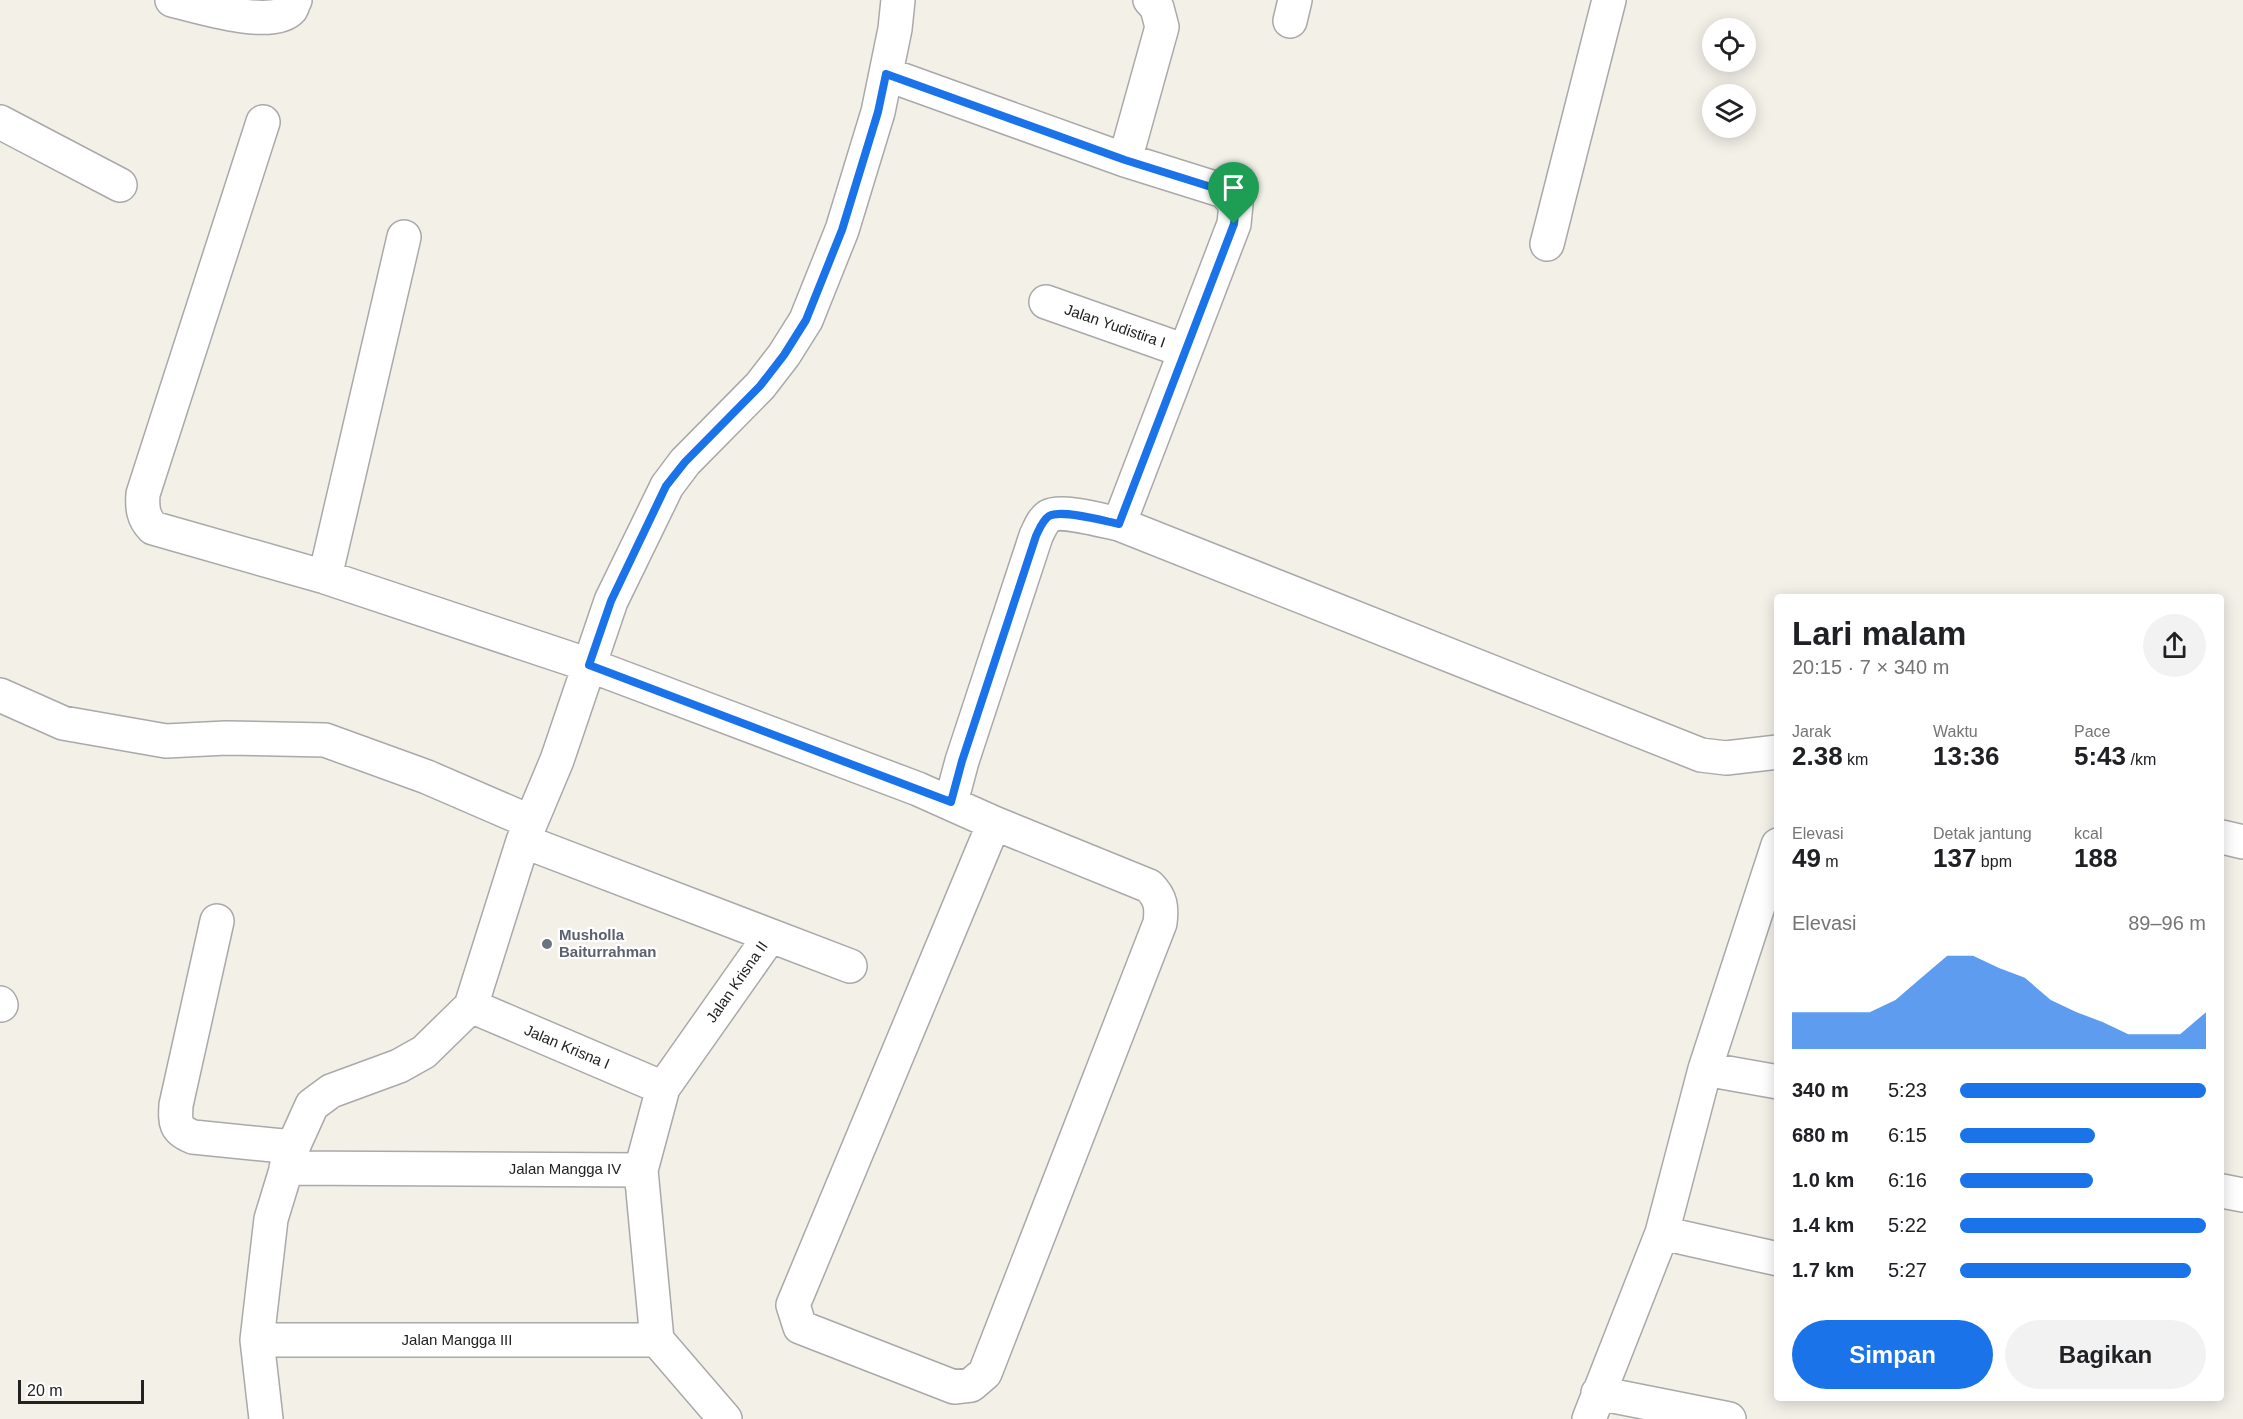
<!DOCTYPE html>
<html lang="id">
<head>
<meta charset="utf-8">
<style>
  :root { --surface:#fff; --page:#f2f2f2; --text:#202124; --muted:#757577; --accent:#1a73e8 }
  body { margin:0; font-family:Helvetica,sans-serif; background:var(--page); color:var(--text); height:100vh; display:flex; flex-direction:column; font-size:22px; white-space:nowrap }
  * { box-sizing:border-box; margin:0 }
  p { font-size:20px; color:var(--muted) }
  .icon { flex:none; width:33px; height:33px; fill:none; stroke:currentColor; stroke-width:2; stroke-linecap:round; stroke-linejoin:round }
  .map { position:relative; flex:1; overflow:hidden }
  .details { position:absolute; left:1774px; top:594px; width:450px; height:807px; display:flex; flex-direction:column; background:var(--surface); border-radius:6px; box-shadow:0 3px 15px #0003 }
  .details>* { flex:none }
  .tools { position:absolute; left:1702px; top:18px; display:grid; gap:12px }
  .tools a { display:grid; place-items:center; width:54px; height:54px; border-radius:50%; background:var(--surface); box-shadow:0 3px 15px #0003; font-size:30px }
  .scale { position:absolute; left:18px; bottom:15px; width:126px; box-sizing:border-box; padding-left:6px; border:3px solid #222; border-top:0; font-size:16px; line-height:21px; white-space:nowrap; color:#222; -webkit-text-stroke:4px #fff; paint-order:stroke }
  .pin { position:absolute; display:grid; place-items:center; width:51px; height:51px; color:#fff; margin:-62px -26px; border-radius:50% 50% 50% 0; rotate:-45deg; box-shadow:0 0 6px #0007 }
  .pin .icon { rotate:45deg }
  .round { display:grid; place-items:center; flex:none; width:63px; height:63px; border-radius:32px; background:var(--page) }
  .overview { display:flex; align-items:center; justify-content:space-between; height:102px; padding:0 18px }
  h1 { font-size:33px; font-weight:800; line-height:45px }
  .metrics { display:grid; grid-template-columns:repeat(3,1fr); gap:9px; height:102px; padding:6px 18px }
  .metrics div { display:grid; align-content:center }
  .metrics b { font-size:26px; font-weight:800 }
  .metrics small { font-size:16px; font-weight:400 }
  .metrics p { font-size:16px }
  .chart { height:168px; padding:12px 18px }
  .chart p { display:flex; justify-content:space-between }
  .chart svg { width:100%; height:108px; margin-top:6px; fill:var(--accent); opacity:.7 }
  .cta { display:flex; gap:12px; margin-top:auto; padding:12px 18px }
  .cta a { flex:1; height:69px; border-radius:36px; background:var(--accent); color:#fff; font-size:24px; font-weight:800; line-height:69px; text-align:center }
  .cta a+a { background:var(--page); color:var(--text) }
  ul { padding:0 18px; list-style:none; font-size:20px }
  li { display:grid; grid-template-columns:96px 72px 1fr; align-items:center; height:45px }
  li i { height:15px; border-radius:8px; background:var(--accent) }
  .map>svg:first-child { display:block }
  .lines { fill:none; stroke-linecap:round; stroke-linejoin:round }
  .street-casing { stroke:#a9a9a9; stroke-width:36 }
  .street { stroke:#fff; stroke-width:33 }
  .route-casing { stroke:#fff; stroke-width:12 }
  .route { stroke:#1a73e8; stroke-width:8 }
  .worship-dot { fill:#6b7280; stroke:#fff; stroke-width:2 }
  .labels { text-anchor:middle; stroke-width:4.5; stroke-linejoin:round; paint-order:stroke }
  .street-label { font-size:15px; fill:#222; stroke:#fff }
  .worship-label { font-size:15px; font-weight:bold; fill:#5b616d; stroke:#fff; text-anchor:start }
</style>
</head>
<body>
<div class="map">
<svg width="2243" height="1419" viewBox="0 0 2243 1419">
  <rect width="100%" height="100%" fill="#f3f0e8"/>
  <g class="lines">
    <defs>
      <path id="street" d="M172,0c24,6 101,30 119,9 2,-3 2,-6 4,-9
        M1290,21l5,-21
        M886,74l239,86 99,31 12,13 -2,20 -115,300
        M0,122l120,63
        M263,122l-120,372c-1,14 0,24 10,34l172,49 264,88 329,124 76,34 155,63c12,12 13,21 11,37l-175,450 -14,12 -17,2 -154,-60 -7,-22 201,-482
        M1125,160l37,-133 -5,-19 -7,-8
        M1547,244l62,-244
        M1046,302l139,49
        M325,577l79,-340
        M0,695l63,28 103,18 60,-3 99,2 102,37 104,45
        M951,802l11,-41 74,-225c4,-8 6,-15 13,-20 12,-7 55,5 70,8l582,231 25,3 52,-6
        M2222,837l21,5
        M523,841l327,125
        M217,921l-41,184c-1,18 -1,25 17,32l100,10
        M0,1003l1,2
        M471,1006l192,82
        M1705,1069l73,13
        M286,1168l355,2
        M2222,1191l21,4
        M1662,1233l116,26
        M257,1340h400
        M1598,1393l131,26
        M266,1419l-9,-79 14,-121 22,-72 19,-42 19,-14 68,-25 25,-14 47,-46 52,-165 34,-81 54,-159 56,-115 18,-24 75,-76 24,-31 22,-35 36,-90 36,-118 17,-83 3,-29
        M725,1419l-68,-79 -16,-170 22,-82 107,-152
        M1589,1419l73,-186 43,-164 73,-224"/>
    </defs>
    <use href="#street" class="street-casing"/>
    <use href="#street" class="street"/>
  </g>
  <g class="lines">
    <defs>
      <path id="route" d="M886,74l239,86 99,31 12,13 -2,20 -115,300c-15,-3 -57,-15 -70,-8 -7,5 -9,12 -13,20l-74,225 -11,41 -362,-137 22,-64 55,-115 19,-24 75,-76 24,-31 22,-35 36,-90 36,-118z"/>
    </defs>
    <use href="#route" class="route-casing"/>
    <use href="#route" class="route"/>
  </g>
  <circle class="worship-dot" cx="547" cy="944" r="6"/>
  <g class="labels">
    <g class="street-label">
      <text transform="translate(1115 326) rotate(19)" y="5">Jalan Yudistira I</text>
      <text transform="translate(737 982) rotate(-55)" y="5">Jalan Krisna II</text>
      <text transform="translate(567 1047) rotate(23)" y="5">Jalan Krisna I</text>
      <text x="565" y="1174">Jalan Mangga IV</text>
      <text x="457" y="1345">Jalan Mangga III</text>
    </g>
    <g class="worship-label">
      <text x="559" y="940">Musholla<tspan x="559" dy="17">Baiturrahman</tspan></text>
    </g>
  </g>
</svg>
<div class="tools">
<a><svg class="icon" aria-label="locate" viewBox="0 0 24 24"><circle cx="12" cy="12" r="6"/><path d="M12 2v4M12 18v4M2 12h4M18 12h4"/></svg></a>
<a><svg class="icon" aria-label="layers" viewBox="0 0 24 24"><path d="M12 4l9 5-9 5-9-5zM3 14l9 5 9-5"/></svg></a>
</div>
<div class="scale">20 m</div>
<div class="pin" style="left:1234px;top:224px;background:#1e9e55"><svg class="icon" aria-label="arrive" viewBox="0 0 24 24"><path d="M6 21V4h12l-3 4 3 4H6"/></svg></div>
<section class="details">
<div class="overview"><div><h1>Lari malam</h1><p>20:15 · 7 × 340 m</p></div><a class="round"><svg class="icon" aria-label="share" viewBox="0 0 24 24"><path d="M12 15V3M7 8l5-5 5 5M5 13v7h14v-7"/></svg></a></div>
<div class="metrics">
<div><p>Jarak</p><b>2.38<small> km</small></b></div>
<div><p>Waktu</p><b>13:36</b></div>
<div><p>Pace</p><b>5:43<small> /km</small></b></div>
</div>
<div class="metrics">
<div><p>Elevasi</p><b>49<small> m</small></b></div>
<div><p>Detak jantung</p><b>137<small> bpm</small></b></div>
<div><p>kcal</p><b>188</b></div>
</div>
<div class="chart"><p><span>Elevasi</span>89–96 m</p>
<svg viewBox="0 0 160 44" preserveAspectRatio="none"><path d="M0 44V29L10 29L20 29L30 29L40 24L50 15L60 6L70 6L80 11L90 15L100 24L110 29L120 33L130 38L140 38L150 38L160 29V44z"/></svg>
</div>
<ul>
<li><b>340 m</b>5:23<i style="width:100%"></i></li>
<li><b>680 m</b>6:15<i style="width:55%"></i></li>
<li><b>1.0 km</b>6:16<i style="width:54%"></i></li>
<li><b>1.4 km</b>5:22<i style="width:100%"></i></li>
<li><b>1.7 km</b>5:27<i style="width:94%"></i></li>
</ul>
<div class="cta"><a>Simpan</a><a>Bagikan</a></div>
</section>
</div>
</body>
</html>
